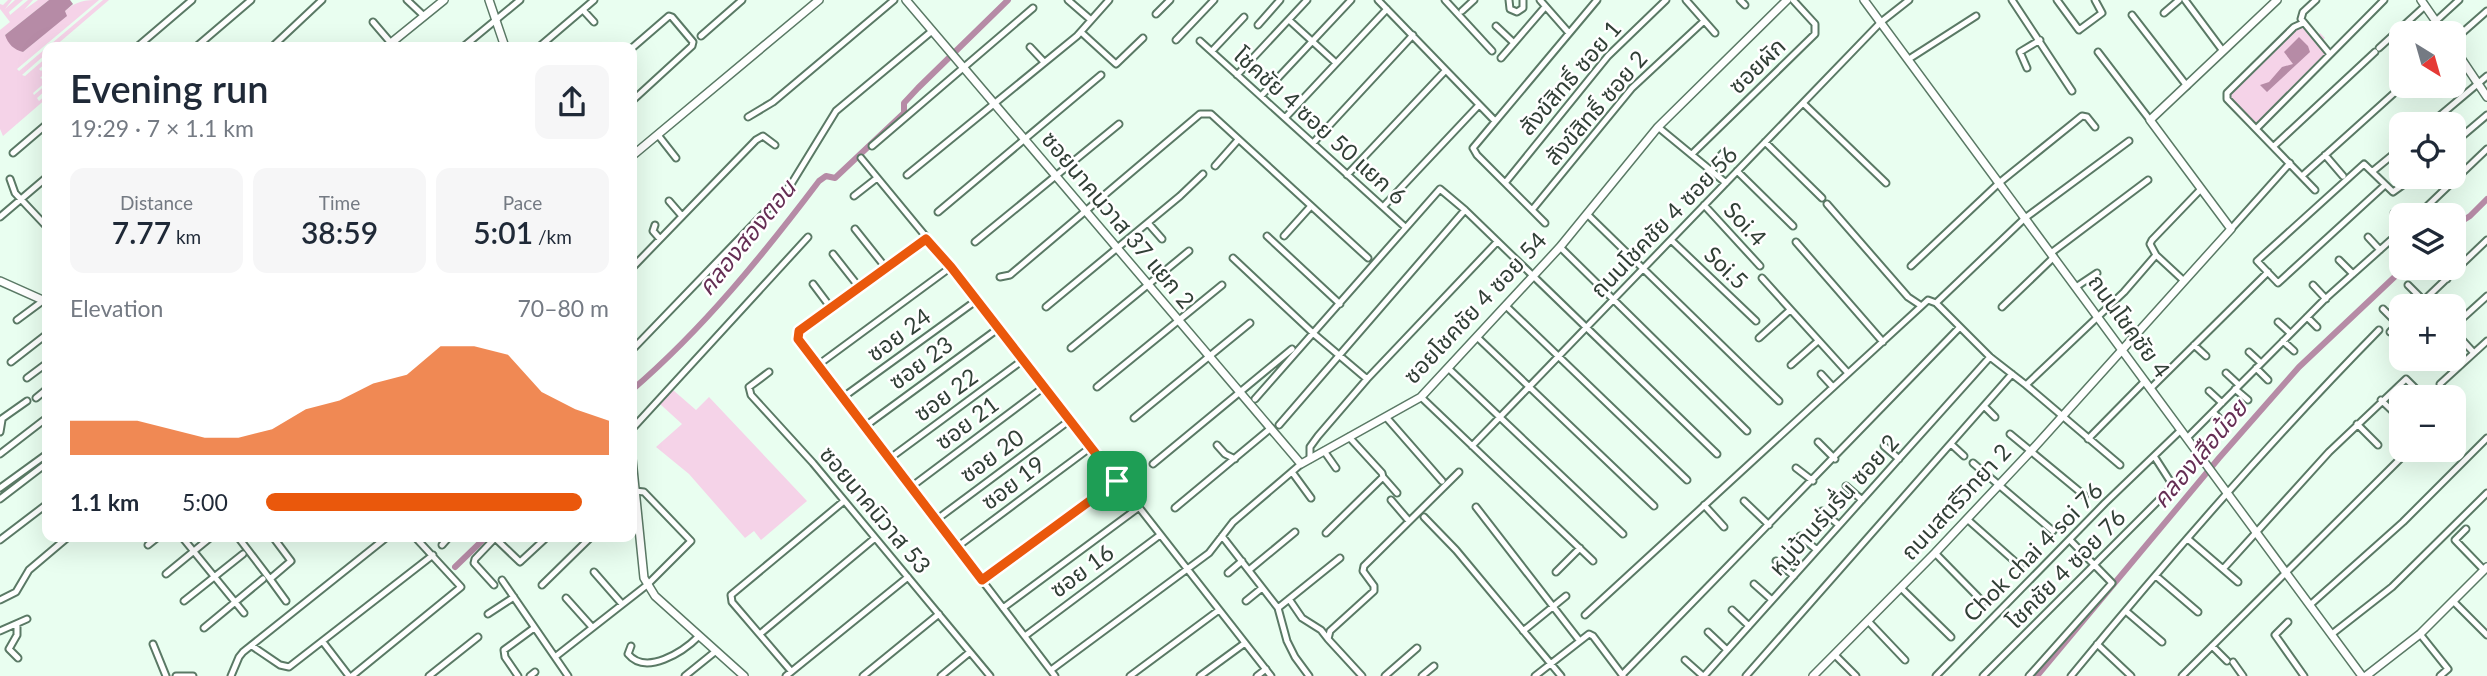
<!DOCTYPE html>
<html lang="en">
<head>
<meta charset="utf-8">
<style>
  :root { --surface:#fff; --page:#f6f6f7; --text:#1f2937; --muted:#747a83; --accent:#ea580c }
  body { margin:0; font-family:Lato,"Noto Sans Thai",sans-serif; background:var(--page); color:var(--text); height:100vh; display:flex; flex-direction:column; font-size:26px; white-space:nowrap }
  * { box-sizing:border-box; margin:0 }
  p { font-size:23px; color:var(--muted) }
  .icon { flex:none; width:38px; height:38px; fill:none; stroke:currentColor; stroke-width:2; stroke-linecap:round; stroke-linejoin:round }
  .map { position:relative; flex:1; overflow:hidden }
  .panel { position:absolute; left:42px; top:42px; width:595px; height:500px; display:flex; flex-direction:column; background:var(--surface); border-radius:14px; box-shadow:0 7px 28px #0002 }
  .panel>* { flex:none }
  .needle { width:46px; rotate:143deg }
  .tools { position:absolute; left:2389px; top:21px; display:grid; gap:14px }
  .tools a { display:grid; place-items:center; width:77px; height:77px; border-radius:14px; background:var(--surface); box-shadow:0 7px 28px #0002; font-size:35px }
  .pin { position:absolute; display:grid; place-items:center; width:60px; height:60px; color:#fff; margin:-30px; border-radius:14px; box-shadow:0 4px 10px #0006 }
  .round { display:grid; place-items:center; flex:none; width:74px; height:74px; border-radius:14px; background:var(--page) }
  .overview { display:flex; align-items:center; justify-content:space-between; height:119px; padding:0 28px }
  h1 { font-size:38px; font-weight:600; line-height:52px }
  .figures { display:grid; grid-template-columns:repeat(3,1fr); gap:10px; height:119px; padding:7px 28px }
  .figures div { display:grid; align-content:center; border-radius:14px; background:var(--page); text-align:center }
  .figures b { font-size:30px; font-weight:600 }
  .figures small { font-size:19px; font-weight:400 }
  .figures p { font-size:19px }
  .chart { height:196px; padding:14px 28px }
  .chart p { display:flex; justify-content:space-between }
  .chart svg { width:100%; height:126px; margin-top:7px; fill:var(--accent); opacity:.7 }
  ul { padding:0 28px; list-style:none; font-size:23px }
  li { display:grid; grid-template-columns:112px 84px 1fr; align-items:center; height:52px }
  li i { height:18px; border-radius:9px; background:var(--accent) }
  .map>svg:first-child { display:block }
  .green { fill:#f5d3e8 }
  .water { fill:#b68ba6 }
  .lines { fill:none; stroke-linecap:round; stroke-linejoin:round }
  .canal { stroke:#b68ba6; stroke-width:6 }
  .street-casing { stroke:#5a7965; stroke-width:9 }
  .secondary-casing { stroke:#5a7965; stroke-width:10 }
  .street { stroke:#fff; stroke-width:5 }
  .secondary { stroke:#fff; stroke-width:7 }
  .route-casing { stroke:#fff; stroke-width:14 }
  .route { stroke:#ea580c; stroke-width:9 }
  .labels { text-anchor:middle; stroke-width:5; stroke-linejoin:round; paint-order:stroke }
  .street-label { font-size:23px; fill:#313f36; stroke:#fff }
  .water-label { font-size:24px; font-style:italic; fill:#652e54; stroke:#fff }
</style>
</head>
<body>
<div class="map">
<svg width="2487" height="676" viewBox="0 0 2487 676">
  <rect width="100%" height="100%" fill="#e9fef0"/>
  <path class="green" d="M8,0h4l-7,9 10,-9h8l-14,12 1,3 18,-15h5l-9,10 14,-10h11l-44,35 18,17 43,-36 -1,-5c11,-10 20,-11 34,-11l-82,69 2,2 84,-71h6l-55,47h-7v6l-25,22 3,1 22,-19v5l-8,7 2,2 6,-6v6l-7,7 3,1 4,-3v5l-14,12 1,2 13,-11v5l-10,9 2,3 8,-7v4l-44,38 -3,-7v-99l10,-8 -10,-13v-5l3,1z
    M2303,18l15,17 2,-2 5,5 -3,3 4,8 4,1 -72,74 -4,-1 -28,-30z
    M673,390l23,20 13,-13 98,104 -46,39 -7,-9 -9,7 -56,-64 -33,-27 26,-23 -22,-20z"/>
  <path class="water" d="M49,0h21l3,4 -8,7 2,5 -44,36c-9,-2 -15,-8 -18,-17z
    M2299,37l9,9 2,6 -43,40 -7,-7 9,-3 13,-15 11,-3 -9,-12z"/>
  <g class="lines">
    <path class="canal" d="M2454,226l16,-10 17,-17
      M632,390c71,-61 131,-135 187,-209l7,-5 9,2 69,-65v-10l14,-15 90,-88
      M455,567l31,-30
      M2037,676l182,-218 80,-91 105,-99"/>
    <defs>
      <path id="street" d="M407,0l17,16
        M1068,0l23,20
        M1378,0l117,121
        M1445,0l47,51
        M1509,0l1,9 7,3 6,-4v-8
        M1540,0l29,33
        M1686,0l29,33
        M1740,0l5,5
        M2012,0l60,91
        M2057,0l22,30 23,-17 -7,-13
        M2185,0l38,51
        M2316,0l-13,12 -2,7 28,34
        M583,10l11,12
        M1462,11l12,-11
        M2164,13l15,-13
        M1156,14l14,-14
        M2132,15l55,71
        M1289,20l47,43
        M2436,21l23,-21
        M373,22l18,21
        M2303,23l-9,4 -67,66v6l88,91
        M1258,25l22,-25
        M1496,26l18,17 -13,15
        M1081,32l35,32 27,-26
        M701,36l41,-36
        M1176,40l38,-40
        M2454,40l33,-29
        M1200,41l204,185
        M1514,43l31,-36
        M137,47l55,-47
        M196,47l55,-47
        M272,47l50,-47
        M463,47l57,-47
        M539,47l55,-47
        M1030,47l14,15
        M632,48l37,-32 3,1 21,25 -1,4 -60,55
        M2379,48l46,-42
        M1212,51l32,-34
        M2098,52l52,68
        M1909,59l67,-43
        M2027,68l-7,-16 20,-12
        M1237,75l70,-75
        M1261,96l90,-96
        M1803,103l83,80
        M748,117l25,-15 121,-102
        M1285,118l102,-109
        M2430,124l57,-48
        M1658,127l68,56
        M2257,128l127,-128
        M658,135l18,23
        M1765,142l57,56
        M1313,143l100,-108
        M2454,143l33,-28
        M872,146l161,-138
        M2274,146l101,-94
        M13,153l34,-29
        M1692,154l123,-120v-10l-22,-24
        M2325,155l18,21
        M861,158l90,109 320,409
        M1215,166l23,-26
        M1712,171l4,-10 7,-8
        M1737,171l56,55
        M2373,171l28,-23
        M907,175l170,-139 32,-36
        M1347,175l98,-104
        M2302,176l100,-90
        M10,179l5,14 32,34
        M1505,183l103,-127 58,-56
        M2385,185l-107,98 -21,-22 107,-97 29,28 21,-15
        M854,196l23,-18
        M669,201l13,15
        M1827,204l81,93 12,8
        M1704,205l56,61
        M1383,207l96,-102
        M1532,210l100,-122 72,-67
        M938,212l163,-137
        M2394,213l7,8
        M1587,214l192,187
        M2418,215l69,-66
        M0,217l47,-40
        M1148,223l14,16
        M1545,223l-68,-68 -4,-7 124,-148
        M655,225l-2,6 7,8
        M855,229l31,39
        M2231,229l59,-66
        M1267,236l73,68
        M1284,236l27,-30
        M2368,237l12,13
        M926,238l-127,93 -1,8 257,337
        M1671,240l85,81
        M975,242l144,-118
        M1796,242l87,100
        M1560,247l187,184
        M2051,253l97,-73
        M833,254l26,33
        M1233,258l81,76 53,45
        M2339,260l14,14
        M1911,266l88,-83 83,-67 5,1 8,10
        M632,268l124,-128 7,-4 12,9
        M2436,268l11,11
        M1000,277l10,-2 190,-161h11l157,144
        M1762,278l86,95
        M2183,280l-27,-25 -6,-11 2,-4 49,-51
        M813,284l18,24
        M2313,285l13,14
        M2408,285l21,21
        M2076,287l21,-14
        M1936,303l89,-85 104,-77
        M1506,306l181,174
        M2418,306l69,-66
        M1046,307l134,-111 23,-22
        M2002,307l52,-50
        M2383,309l15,15
        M2307,317l10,10
        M17,320l27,-20
        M2278,322l12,11
        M2454,326l33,-30
        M2454,331l20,22
        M2390,332l11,-11
        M1477,337l177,169
        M1759,338l31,-28
        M2283,341l11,10
        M2194,345l12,11
        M1071,348l118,-97
        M632,350l158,-164 46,-75 96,-80
        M2249,352l12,11
        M11,362l36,-28
        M818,365l133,-98
        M1791,365l27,-24
        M1448,368l175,166
        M2256,368l12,12
        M769,372l-20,15 2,8 62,68 177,213
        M2226,373l13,12
        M1821,374l11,12
        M27,378l20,-15
        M2440,384l47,-43
        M2026,385l98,-93 32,-37
        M1097,387l125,-102
        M2151,388l117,-116
        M2235,389l13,11
        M2209,391l13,12
        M1421,397l172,164
        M36,398l11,-9
        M842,398l135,-98
        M1255,399l185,-210 25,21 252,244
        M2381,400l20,19
        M1985,407l10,10
        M2213,412l12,12
        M1386,417l56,64
        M1134,418l116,-95
        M0,420l27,-19
        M2357,424l21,21
        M1279,425l186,-215
        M864,427l135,-99
        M632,429l176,-192
        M0,432l2,-12
        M2010,434l75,62
        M2187,438l138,-139 76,-68
        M2088,439l57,-58
        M1818,442l17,17
        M1951,444l13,12
        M1217,445l8,9 10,5
        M1472,446l409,-424 28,-22
        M1884,446l15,13
        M1324,451l12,17
        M0,454l44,-34 3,4
        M889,459l134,-99
        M1310,459v-12l8,-11 49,-57 130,-137
        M1973,463l80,68
        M1153,464l139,-115
        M1796,468l17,13
        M1292,472l19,26
        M1383,477l14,16
        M1846,486l16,14
        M911,487l133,-100
        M0,488l47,-34
        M0,499l47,-36
        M1391,500l18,21
        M1744,501l25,24
        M1704,505l20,22
        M1476,507l103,133
        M1175,508l96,-80
        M1822,511l17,14
        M1424,517l32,33 105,126
        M1967,519l53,47
        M936,520l134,-100
        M2466,529l-11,11 29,30
        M1326,533l57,-56 -1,-4 -33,-36
        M1222,536l56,72 9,33 8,16 14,19
        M1800,536l17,14
        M182,537l62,76
        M238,537l32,42 21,-18 -18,-24
        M495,538l25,24 27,-25
        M2188,539l50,43
        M0,540l47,-36
        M148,545l10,-8
        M442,545l7,-8
        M957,547l134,-100
        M1935,553l48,49
        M1776,561l18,15
        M2223,569l106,-117 77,-73 18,18
        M1249,570l46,-38
        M594,572l28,32
        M1556,572l24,-24
        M1228,573l14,-12
        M166,574l45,-37
        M2156,576l42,36
        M270,579l16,22
        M502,580l66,96
        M982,580l135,-99
        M1754,584l18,16
        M494,585l-20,-22 1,-4 21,-22
        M542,585l49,-48
        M1901,588l50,49
        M566,598l26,29
        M1289,599l13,19 19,12 7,9
        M0,600l16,-8 13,-22 39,-33
        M184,601l59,-47
        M1246,601l16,-13
        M2453,601l34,34
        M2310,605l93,-83 84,-84
        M1003,608l135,-100
        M1278,608l62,-50
        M1732,610l17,16
        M2127,612l35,30
        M488,614l26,-17
        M1585,615l343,-315 8,3 54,54 36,28 94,80
        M1868,621l37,39
        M2288,622l-13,13 29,41
        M17,625v10l-8,14 9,9
        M204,628l59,-49
        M0,631l27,-12
        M1523,631l43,-35
        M1708,632l19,18
        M760,634l115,-96
        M2332,634l60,-47 95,-94
        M2420,634l28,35 -8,7
        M1025,636l135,-101
        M323,642l26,34
        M153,644l13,32
        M2097,644l34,32
        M252,646l28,19 9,2 144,-112
        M631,646l-3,8c18,22 55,-2 71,-18
        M2212,646l15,15
        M1835,655l21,21
        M555,657l92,-72 44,-44 -47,-49 -9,-1
        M1685,660l18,16
        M2233,662l10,14
        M1051,670l158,-117 24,-31 68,-58
        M791,671l-59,-69 -1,-7 113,-94
        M1622,675l337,-347
        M176,676h17
        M231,676l8,-19 4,-5 144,-115
        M352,676l109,-89 -46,-50
        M429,676l49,-39
        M518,676l-13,-19 -1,-7 30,-22
        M530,676l5,-4
        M685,676l31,-25
        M786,676l122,-99
        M863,676l76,-62
        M941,676l29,-24
        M1130,676l89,-66
        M1200,676l45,-33
        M1257,676l9,-7
        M1362,676l-34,-37 2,-8 44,-40v-5l-11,-15 1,-5 95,-94
        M1385,676l32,-28
        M1422,676l12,-10
        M1535,676l54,-42 4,2 30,40
        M1704,676l286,-319
        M1746,676l266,-302
        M1936,676l169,-173 76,-73
        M1983,676l188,-188 1,-4 -18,-28
        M2029,676l83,-93 -42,-43
        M2071,676c98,-119 200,-236 308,-346
        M2182,676l227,-226"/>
      <path id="secondary" d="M489,0l16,47
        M906,0l395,464 120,-67 139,-150 98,-120 129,-127
        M1864,0l498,676
        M2421,0l23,33
        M386,47l58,-47
        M2454,48l33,49
        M632,156l187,-156
        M0,281l47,21
        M632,459l12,119 11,18 89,80
        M1813,676l122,-123 96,-102 200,-222 -81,-109 127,-120
        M2366,676l54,-42 67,-67"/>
    </defs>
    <use href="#street" class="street-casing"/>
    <use href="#secondary" class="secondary-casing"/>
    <use href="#street" class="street"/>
    <use href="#secondary" class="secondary"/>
  </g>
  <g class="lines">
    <defs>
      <path id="route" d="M926,239l25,28 166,214 -135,99 -184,-241 1,-8z"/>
    </defs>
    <use href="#route" class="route-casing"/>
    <use href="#route" class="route"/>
  </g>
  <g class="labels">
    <g class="street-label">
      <text transform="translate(1757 66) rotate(-44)" y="8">ซอยผัก</text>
      <text transform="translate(1570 78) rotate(-49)" y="8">สังข์สิทธิ์ ซอย 1</text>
      <text transform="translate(1596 108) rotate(-49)" y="8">สังข์สิทธิ์ ซอย 2</text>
      <text transform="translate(1320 126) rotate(42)" y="8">โชคชัย 4 ซอย 50 แยก 6</text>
      <text transform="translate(1118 220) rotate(50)" y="8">ซอยนาคนวาส 37 แยก 2</text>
      <text transform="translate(1664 222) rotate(-46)" y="8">ถนนโชคชัย 4 ซอย 56</text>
      <text transform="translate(1745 224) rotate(47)" y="8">Soi.4</text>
      <text transform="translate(1726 268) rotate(44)" y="8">Soi.5</text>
      <text transform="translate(1475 308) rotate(-47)" y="8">ซอยโชคชัย 4 ซอย 54</text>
      <text transform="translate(2129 326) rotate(54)" y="8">ถนนโชคชัย 4</text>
      <text transform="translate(899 335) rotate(-36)" y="8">ซอย 24</text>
      <text transform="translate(921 363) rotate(-36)" y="8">ซอย 23</text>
      <text transform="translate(946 395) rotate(-36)" y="8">ซอย 22</text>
      <text transform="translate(967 423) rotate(-37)" y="8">ซอย 21</text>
      <text transform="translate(992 456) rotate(-36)" y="8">ซอย 20</text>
      <text transform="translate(1013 483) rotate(-37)" y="8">ซอย 19</text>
      <text transform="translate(1956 502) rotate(-47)" y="8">ถนนสตรีวิทยา 2</text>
      <text transform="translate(1834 505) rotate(-48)" y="8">หมู่บ้านร่มรื่น ซอย 2</text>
      <text transform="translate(875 510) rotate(50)" y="8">ซอยนาคนิวาส 53</text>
      <text transform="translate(2033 552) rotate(-45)" y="8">Chok chai 4 soi 76</text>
      <text transform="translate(2066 569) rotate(-45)" y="8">โชคชัย 4 ซอย 76</text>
      <text transform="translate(1082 571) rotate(-36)" y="8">ซอย 16</text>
    </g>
    <g class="water-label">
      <text transform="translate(747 238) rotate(-51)" y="8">คลองสองตอน</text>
      <text transform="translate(2200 454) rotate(-50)" y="8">คลองเสือน้อย</text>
    </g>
  </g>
</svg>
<div class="tools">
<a><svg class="needle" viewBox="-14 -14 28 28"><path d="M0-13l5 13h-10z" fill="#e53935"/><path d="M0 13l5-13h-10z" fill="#747a83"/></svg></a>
<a><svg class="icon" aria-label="locate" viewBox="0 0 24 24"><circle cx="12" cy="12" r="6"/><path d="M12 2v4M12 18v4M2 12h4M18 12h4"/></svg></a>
<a><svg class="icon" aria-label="layers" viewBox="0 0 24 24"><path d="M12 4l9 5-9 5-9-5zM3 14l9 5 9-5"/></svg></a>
<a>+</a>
<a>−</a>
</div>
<div class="pin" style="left:1117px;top:481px;background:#1e9e55"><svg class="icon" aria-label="arrive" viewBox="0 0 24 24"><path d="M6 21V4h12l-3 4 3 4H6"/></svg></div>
<section class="panel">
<div class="overview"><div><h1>Evening run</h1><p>19:29 · 7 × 1.1 km</p></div><a class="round"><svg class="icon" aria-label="share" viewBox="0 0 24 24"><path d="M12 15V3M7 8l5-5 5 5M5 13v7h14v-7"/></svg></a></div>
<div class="figures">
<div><p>Distance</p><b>7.77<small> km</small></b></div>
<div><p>Time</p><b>38:59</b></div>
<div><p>Pace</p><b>5:01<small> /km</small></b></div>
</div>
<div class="chart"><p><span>Elevation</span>70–80 m</p>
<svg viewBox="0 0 160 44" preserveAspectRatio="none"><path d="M0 44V32L10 32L20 32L30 35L40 38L50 38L60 35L70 28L80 25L90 19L100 16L110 6L120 6L130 9L140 22L150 28L160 32V44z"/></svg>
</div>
<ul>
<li><b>1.1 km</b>5:00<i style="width:92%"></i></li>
</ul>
</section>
</div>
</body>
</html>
